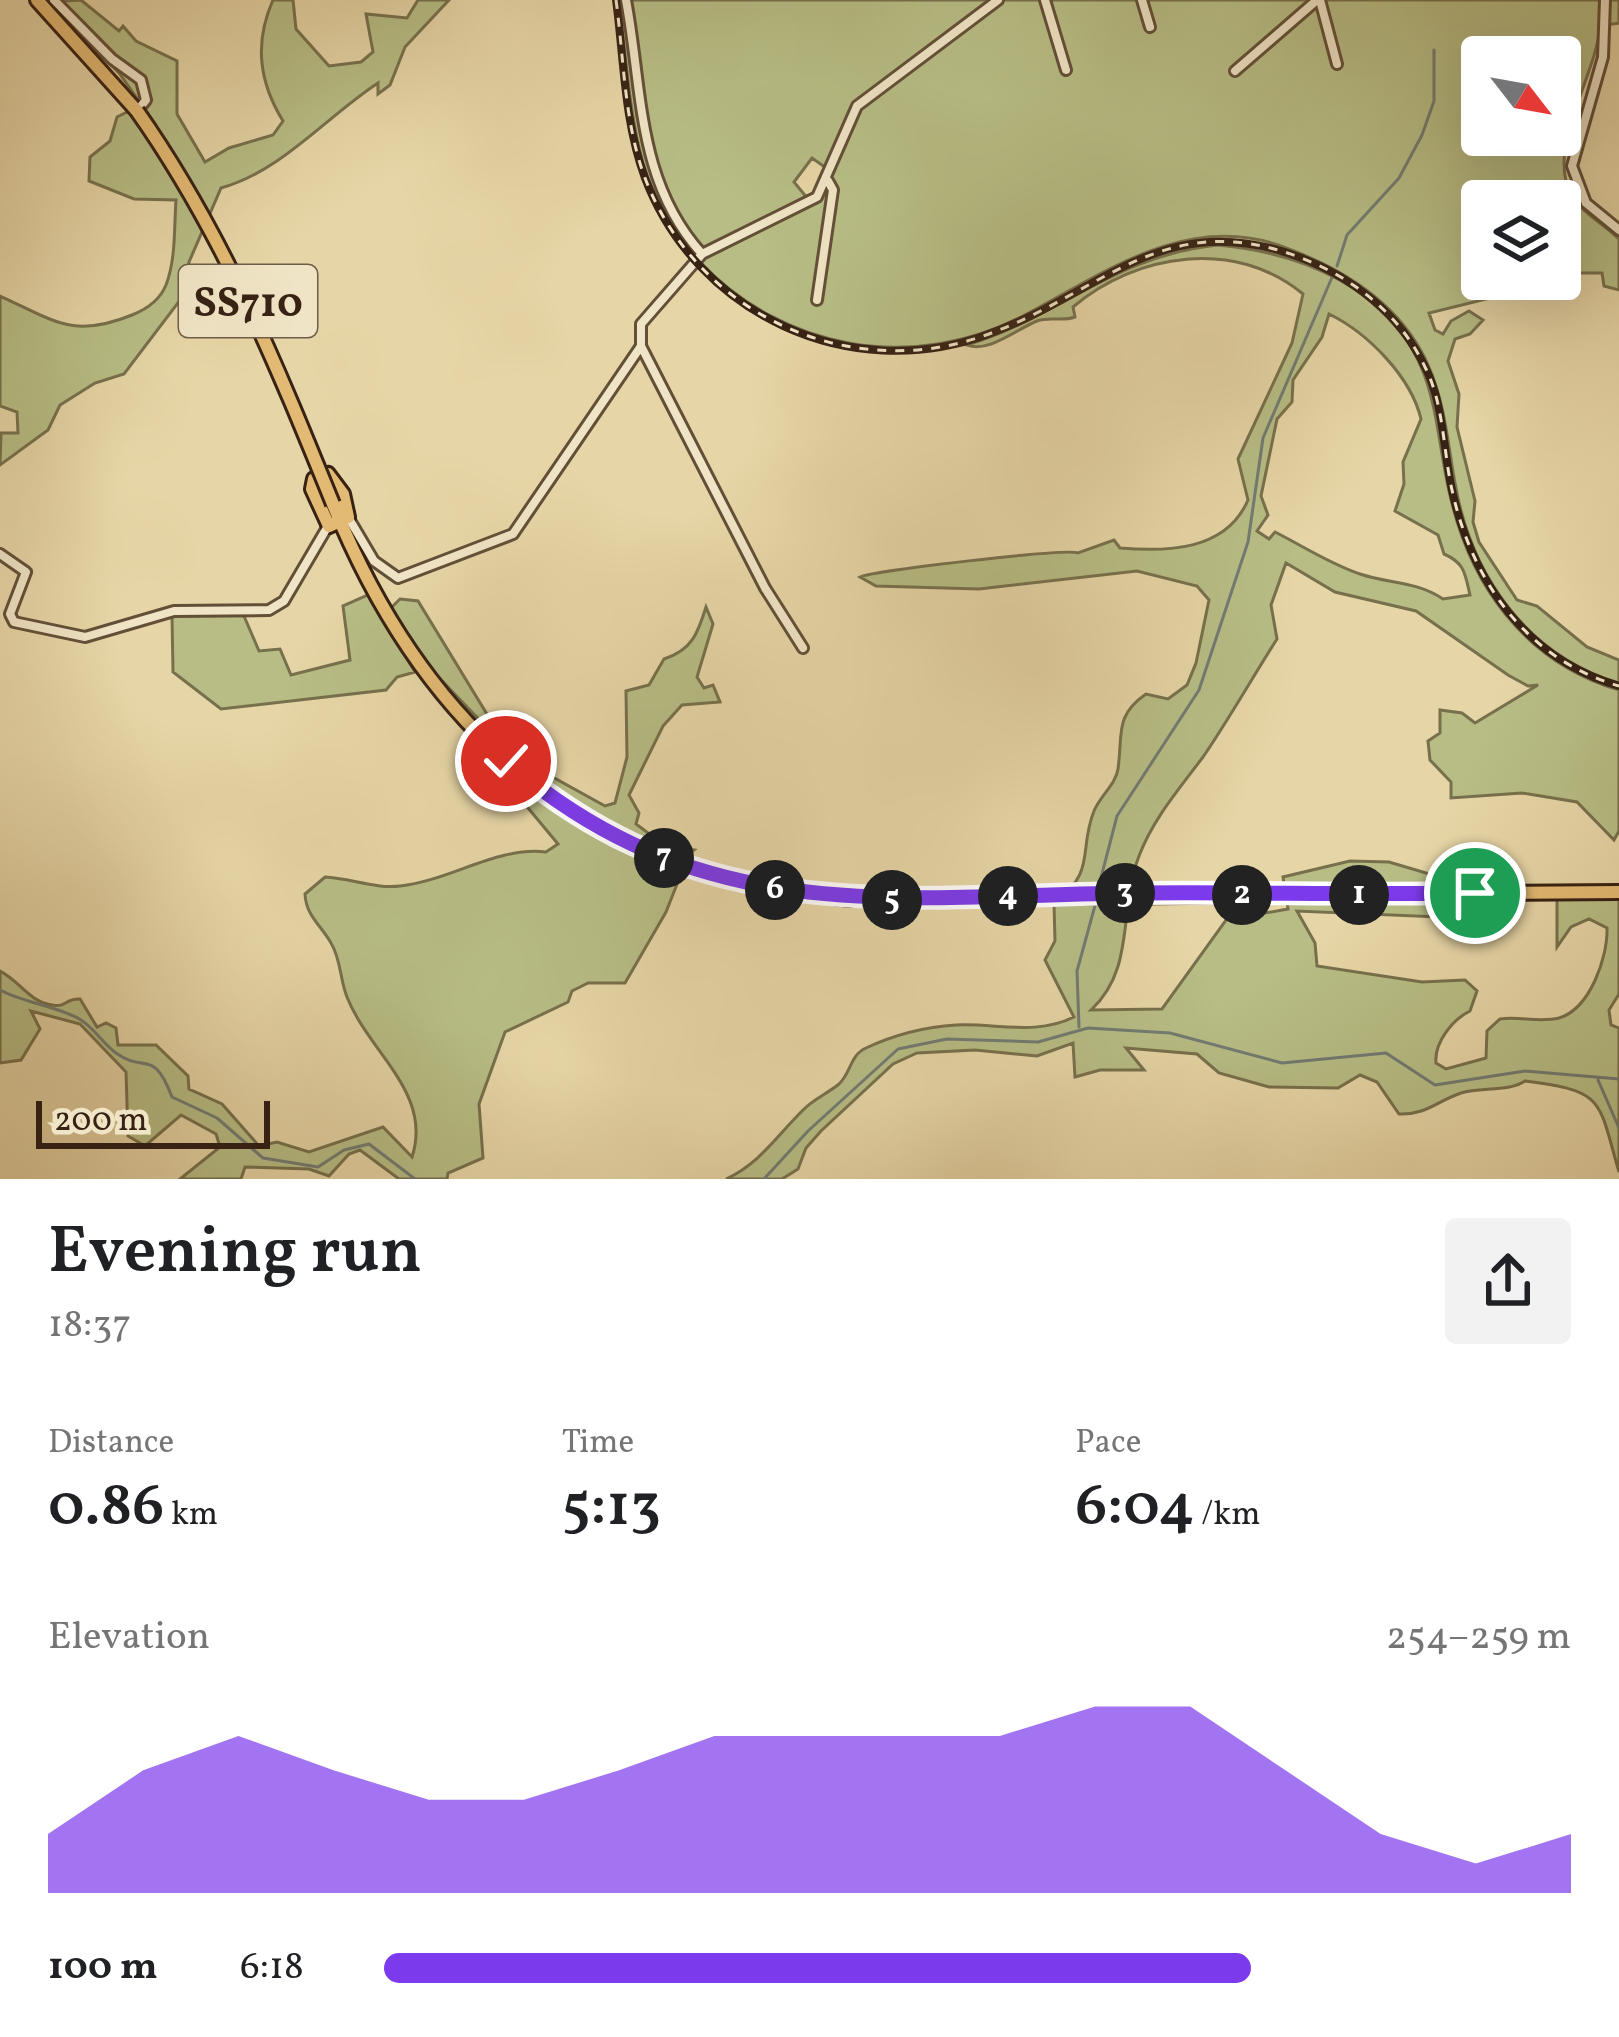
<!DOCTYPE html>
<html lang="en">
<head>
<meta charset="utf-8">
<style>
  :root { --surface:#fff; --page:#f2f2f2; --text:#202124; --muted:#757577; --accent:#7c3aed }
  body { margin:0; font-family:Vollkorn,serif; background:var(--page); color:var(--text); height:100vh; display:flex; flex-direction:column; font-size:45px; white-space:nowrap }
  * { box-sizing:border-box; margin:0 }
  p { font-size:39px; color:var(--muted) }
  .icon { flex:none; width:66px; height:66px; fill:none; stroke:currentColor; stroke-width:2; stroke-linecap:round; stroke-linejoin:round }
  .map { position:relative; height:1179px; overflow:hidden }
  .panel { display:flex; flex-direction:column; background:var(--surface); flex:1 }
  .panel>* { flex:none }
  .needle { width:78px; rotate:121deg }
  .buttons { position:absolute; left:1461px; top:36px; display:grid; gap:24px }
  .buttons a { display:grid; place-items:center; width:120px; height:120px; border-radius:12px; background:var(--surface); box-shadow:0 12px 48px #0002; font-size:60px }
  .scale { position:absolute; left:36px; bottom:30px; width:234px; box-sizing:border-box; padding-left:12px; border:6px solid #372214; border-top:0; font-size:33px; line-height:42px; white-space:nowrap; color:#372214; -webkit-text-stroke:9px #efe4c5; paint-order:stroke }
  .pin { position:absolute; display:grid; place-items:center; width:102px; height:102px; color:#fff; margin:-51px; border:6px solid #fff; border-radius:50%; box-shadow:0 3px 12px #0007 }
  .km { position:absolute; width:60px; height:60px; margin:-30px; border-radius:50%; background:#222; color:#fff; font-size:33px; line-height:60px; text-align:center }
  .round { display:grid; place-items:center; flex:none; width:126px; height:126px; border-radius:12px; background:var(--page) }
  .summary { display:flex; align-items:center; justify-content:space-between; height:204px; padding:0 48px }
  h1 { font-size:66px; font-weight:600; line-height:90px }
  .stats { display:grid; grid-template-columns:repeat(3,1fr); gap:18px; height:204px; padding:12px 48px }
  .stats div { display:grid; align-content:center }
  .stats b { font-size:60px; font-weight:600 }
  .stats small { font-size:33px; font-weight:400 }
  .stats p { font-size:33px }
  .chart { height:336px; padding:24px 48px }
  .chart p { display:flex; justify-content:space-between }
  .chart svg { width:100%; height:216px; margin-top:12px; fill:var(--accent); opacity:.7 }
  ul { padding:0 48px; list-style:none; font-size:39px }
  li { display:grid; grid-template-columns:192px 144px 1fr; align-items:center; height:90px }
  li i { height:30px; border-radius:15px; background:var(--accent) }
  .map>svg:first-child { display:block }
  .green { fill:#b7bd85; stroke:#77704c; stroke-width:3; fill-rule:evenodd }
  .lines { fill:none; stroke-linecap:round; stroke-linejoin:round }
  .stream { stroke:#727b72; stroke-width:3 }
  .street-casing { stroke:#634f38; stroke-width:14 }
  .primary-casing { stroke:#372214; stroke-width:18 }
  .street { stroke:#efe4c5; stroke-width:8 }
  .primary { stroke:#e3ba73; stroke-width:12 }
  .rail-casing { stroke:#372214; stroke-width:8 }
  .rail { stroke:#efe4c5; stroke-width:3; stroke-dasharray:9; stroke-linecap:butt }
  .primary-bridge-casing { stroke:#372214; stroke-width:18; stroke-linecap:butt }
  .primary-bridge { stroke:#e3ba73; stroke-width:12 }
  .route-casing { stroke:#fff; stroke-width:24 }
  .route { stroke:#7c3aed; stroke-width:15 }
  .labels { text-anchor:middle; stroke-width:9; stroke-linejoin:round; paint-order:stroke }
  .shield { fill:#efe4c5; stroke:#6e5c49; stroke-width:3 }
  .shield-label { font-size:42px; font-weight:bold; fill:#372214 }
</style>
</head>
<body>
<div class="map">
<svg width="1619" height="1179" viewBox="0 0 1619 1179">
  <rect width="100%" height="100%" fill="#e6d5a6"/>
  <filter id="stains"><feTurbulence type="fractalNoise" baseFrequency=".00167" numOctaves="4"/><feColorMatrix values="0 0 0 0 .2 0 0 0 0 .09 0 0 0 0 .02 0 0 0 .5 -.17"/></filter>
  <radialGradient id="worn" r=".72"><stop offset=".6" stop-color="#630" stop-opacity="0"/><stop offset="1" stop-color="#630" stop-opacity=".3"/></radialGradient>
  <path class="green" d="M81,0l38,31 4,-5 13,15 41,20v53l28,48 24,-14 44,-13 10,-14c-24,-39 -29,-78 -10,-121h20l3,29 33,37 32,-4 12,-10 -7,-38 41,4 11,-18h31l-44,47 -15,38 -12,9v-11c-52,34 -96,88 -157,105l-32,74 -5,33 -60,79 -29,9 -35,22 -12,25 -48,35 1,-32h17l-1,-21 -17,-6v-110c55,25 73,43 132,19 15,-6 28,-15 34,-30 10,-26 8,-57 10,-85l-42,-1 -45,-18 1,-24 20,-16 7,-24 10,-5 26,9 -34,-48 -69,-71z
    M618,0h373l-132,100 -30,70 -17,-12 -18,24 14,17 -113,56c-68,-67 -63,-169 -77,-255z
    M1000,0h619v23l-19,3c-4,54 -61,130 -23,177 12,14 29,23 42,36v51l-15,-4 -2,-13h-42v-72h-78v78h63l-19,1 -7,11 -90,22 6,17 8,4 8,-13 18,-10 14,9 -13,14 -15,5 -7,22 11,33 -2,33 18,74 -2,21 6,20 38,58 20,6 50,41 32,13v23c-93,-28 -148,-108 -164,-200 -7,-38 -10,-79 -26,-116 -27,-63 -88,-100 -151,-122 -94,-32 -177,30 -255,71 -110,57 -240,35 -325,-56l122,-63 39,-90zM1482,57h78v78h-78z
    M1217,245c83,7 175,43 207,129 14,38 16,78 25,117 20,93 75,171 170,199v141l-5,9 -37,-38 -55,-9 -71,5v-16l-21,-22 -2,-19 12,-8v-23l22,3 13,10 63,-38 -10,1 -20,-11 -92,-64 -81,-19 -49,-29 -15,42 6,34c-25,39 -48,80 -74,118 -24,32 -50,62 -64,99 -21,55 -3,112 -48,154l71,-1 64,-89 62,-11 -1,-8 202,-2 -2,20 -190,-8 18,32 2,23 105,16 43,-2 12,11 -7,20c-18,9 -36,32 -34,52l10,6 40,-11 1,-27 13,-12c19,-3 39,4 59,-1 31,-9 49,-61 48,-90l-18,-9 -18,8 -14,20v-48h62v95l-10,16 2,15 8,3v144c-21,-72 -13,-81 -94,-91 -16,11 -44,6 -64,12 -24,8 -35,22 -62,21l-22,-32 -17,-7 -22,13 -69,-1 -50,-14 -22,-19 -71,-6 18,22h-44l-25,7 -2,-34 -36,13 -62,-6 -58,3 -24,11 -72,67 -15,17 -8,21 -16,10h-56c33,-15 51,-43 76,-68 11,-12 25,-17 37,-27 12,-11 11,-29 27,-36 30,-14 57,-21 90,-23 41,-2 80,11 118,-8l-29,-57 10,-19 -1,-38c43,-31 24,-52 40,-92 6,-15 22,-27 24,-42 5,-34 -4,-53 28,-75l22,5 19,-14 9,-22 13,-63 -12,-14 -60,-15 -158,18 -103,-3 -16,-9c10,-6 207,-29 218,-24l36,-13 6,8c47,4 106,3 128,-48l-10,-41 54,-116 11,-49c-67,-56 -167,-41 -230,13l2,10c-13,5 -25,-1 -38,4 -22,9 -48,32 -70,24 95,-29 143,-88 250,-100zM1329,314c39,19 82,63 92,105l-18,43 1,22 -9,27 43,24 6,19c21,9 21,20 26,41l-27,4c-27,-18 -53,-15 -83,-25 -30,-10 -59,-29 -85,-42l-6,7 -12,-8 11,-16 -7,-19 16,-77 15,-17 1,-22 29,-43z
    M368,595l47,77 -18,5 -11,13 -165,19 -48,-37 -1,-56 35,-5 37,5 15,35 21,-2 11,26 59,-15 -7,-54z
    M400,599l18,2 92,151 -85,-89 -34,-55z
    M706,607l7,17 -16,53 7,11 9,-3 7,17 -38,3 -19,21 -34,69 10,18 -3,11 28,21 30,5 -12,9 -88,-41 -70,-48 23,4 58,32 10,-3 12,-46 -1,-66 23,-6 15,-26c28,-9 34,-26 42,-52z
    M514,775l75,52 92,47 -15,38 -41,71h-37l-16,8 -4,11 -63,30 -26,72 4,54 -35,15 -1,6h-48l-39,-29 -11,4 -20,22 -20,-7 -64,-2 -4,12h-61l40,-32 -4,-13 -35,-19 -36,31 -17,-10 -2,-64 -46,-48 -49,-13 9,18 -19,31 -21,3v-92c20,10 28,30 52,34 15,3 13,-7 28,-6l17,28 9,-4 10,5 2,17h38l32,31 1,13 33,15 37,42 18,-4 32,10 74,-25 29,30c21,-64 -43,-104 -65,-160 -7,-17 -6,-38 -16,-54 -10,-18 -25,-27 -26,-49l20,-17c25,1 50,12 75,9 49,-5 98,-40 146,-34l12,-8 -54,-65z
    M1350,861l39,1 54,16 4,11 -162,2 -2,-14z"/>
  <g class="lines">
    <path class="stream" d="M1337,266l10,-31 52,-57 23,-43 12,-34v-51
      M1097,893l20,-77 82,-126 49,-148 15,-104 70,-163
      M0,990c25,13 63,18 81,30 14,9 22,24 35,33 29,21 37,-6 56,44l45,21 46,40 55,9 26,-17 25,-6 46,35
      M1079,1027l-2,-56 19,-69
      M1598,1080l21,48
      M764,1179l44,-48 90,-82 49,-10 91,3 50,-14 82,5 112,30 104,-10 49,32 90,-14 94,8"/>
    <defs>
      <path id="street" d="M54,0l58,59 29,21 5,20 -9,11
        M626,0c17,90 10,181 76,254
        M1045,0l21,70
        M1142,0l8,27
        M1320,0l17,64
        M1605,0l-2,57 -31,109 14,37 33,27
        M1235,71l82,-71
        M817,300l16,-110 -5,-9
        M348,517l26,44 24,17 115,-44 128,-188
        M0,554l26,18 -16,42 4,8 71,15 89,-26 95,-1 15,-9 44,-75
        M803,648l-38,-60 -124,-242v-22l61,-70 115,-57 40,-91 141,-106"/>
      <path id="primary" d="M37,0l100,111
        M328,474l15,20 5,23 -19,9 -17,-37 2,-10z
        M333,504c96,237 261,370 517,395l769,-7"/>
    </defs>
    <use href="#street" class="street-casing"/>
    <use href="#primary" class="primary-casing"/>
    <use href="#street" class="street"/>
    <use href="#primary" class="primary"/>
    <defs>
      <path id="rail" d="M616,0c8,59 8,122 29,178 52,137 205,206 341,157 115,-41 177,-129 313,-78 53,20 101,57 126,110 19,37 18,83 27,123 20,91 74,169 167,196"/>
    </defs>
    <use href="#rail" class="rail-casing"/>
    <use href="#rail" class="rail"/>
    <defs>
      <path id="primary-bridge" d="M137,111c86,122 140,255 196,393"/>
    </defs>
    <use href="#primary-bridge" class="primary-bridge-casing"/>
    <use href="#primary-bridge" class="primary-bridge"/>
  </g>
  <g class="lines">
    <defs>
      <path id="route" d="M506,761c199,171 393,134 632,132 113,-1 225,2 337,0"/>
    </defs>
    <use href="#route" class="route-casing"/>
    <use href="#route" class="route"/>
  </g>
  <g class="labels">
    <rect class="shield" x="179" y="265" width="138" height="72" rx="9"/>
    <g class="shield-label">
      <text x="248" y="316">SS710</text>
    </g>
  </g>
  <rect width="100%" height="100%" filter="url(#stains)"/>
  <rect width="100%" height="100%" fill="url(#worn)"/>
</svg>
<div class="buttons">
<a><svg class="needle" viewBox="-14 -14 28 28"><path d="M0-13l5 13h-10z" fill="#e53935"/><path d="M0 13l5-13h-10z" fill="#757577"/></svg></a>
<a><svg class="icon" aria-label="layers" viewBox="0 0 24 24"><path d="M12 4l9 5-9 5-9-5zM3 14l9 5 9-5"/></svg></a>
</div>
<div class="scale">200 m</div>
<div class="pin" style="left:1475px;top:893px;background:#1e9e55"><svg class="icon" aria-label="arrive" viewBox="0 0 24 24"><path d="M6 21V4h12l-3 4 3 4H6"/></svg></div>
<div class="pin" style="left:506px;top:761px;background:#d93025"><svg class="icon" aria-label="check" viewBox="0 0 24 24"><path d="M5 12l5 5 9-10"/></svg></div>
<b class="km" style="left:1359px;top:895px">1</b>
<b class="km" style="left:1242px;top:895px">2</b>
<b class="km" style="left:1125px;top:893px">3</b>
<b class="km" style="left:1008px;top:896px">4</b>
<b class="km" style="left:892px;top:900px">5</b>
<b class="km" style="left:775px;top:890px">6</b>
<b class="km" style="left:664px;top:858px">7</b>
</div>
<section class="panel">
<div class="summary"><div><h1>Evening run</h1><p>18:37</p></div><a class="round"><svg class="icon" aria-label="share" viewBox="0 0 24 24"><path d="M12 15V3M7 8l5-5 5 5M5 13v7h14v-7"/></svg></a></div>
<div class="stats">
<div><p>Distance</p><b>0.86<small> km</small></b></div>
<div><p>Time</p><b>5:13</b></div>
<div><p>Pace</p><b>6:04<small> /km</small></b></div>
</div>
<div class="chart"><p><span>Elevation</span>254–259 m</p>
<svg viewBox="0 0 160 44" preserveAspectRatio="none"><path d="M0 44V32L10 19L20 12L30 19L40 25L50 25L60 19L70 12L80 12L90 12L100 12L110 6L120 6L130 19L140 32L150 38L160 32V44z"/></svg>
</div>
<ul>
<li><b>100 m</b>6:18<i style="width:73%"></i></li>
</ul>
</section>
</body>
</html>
